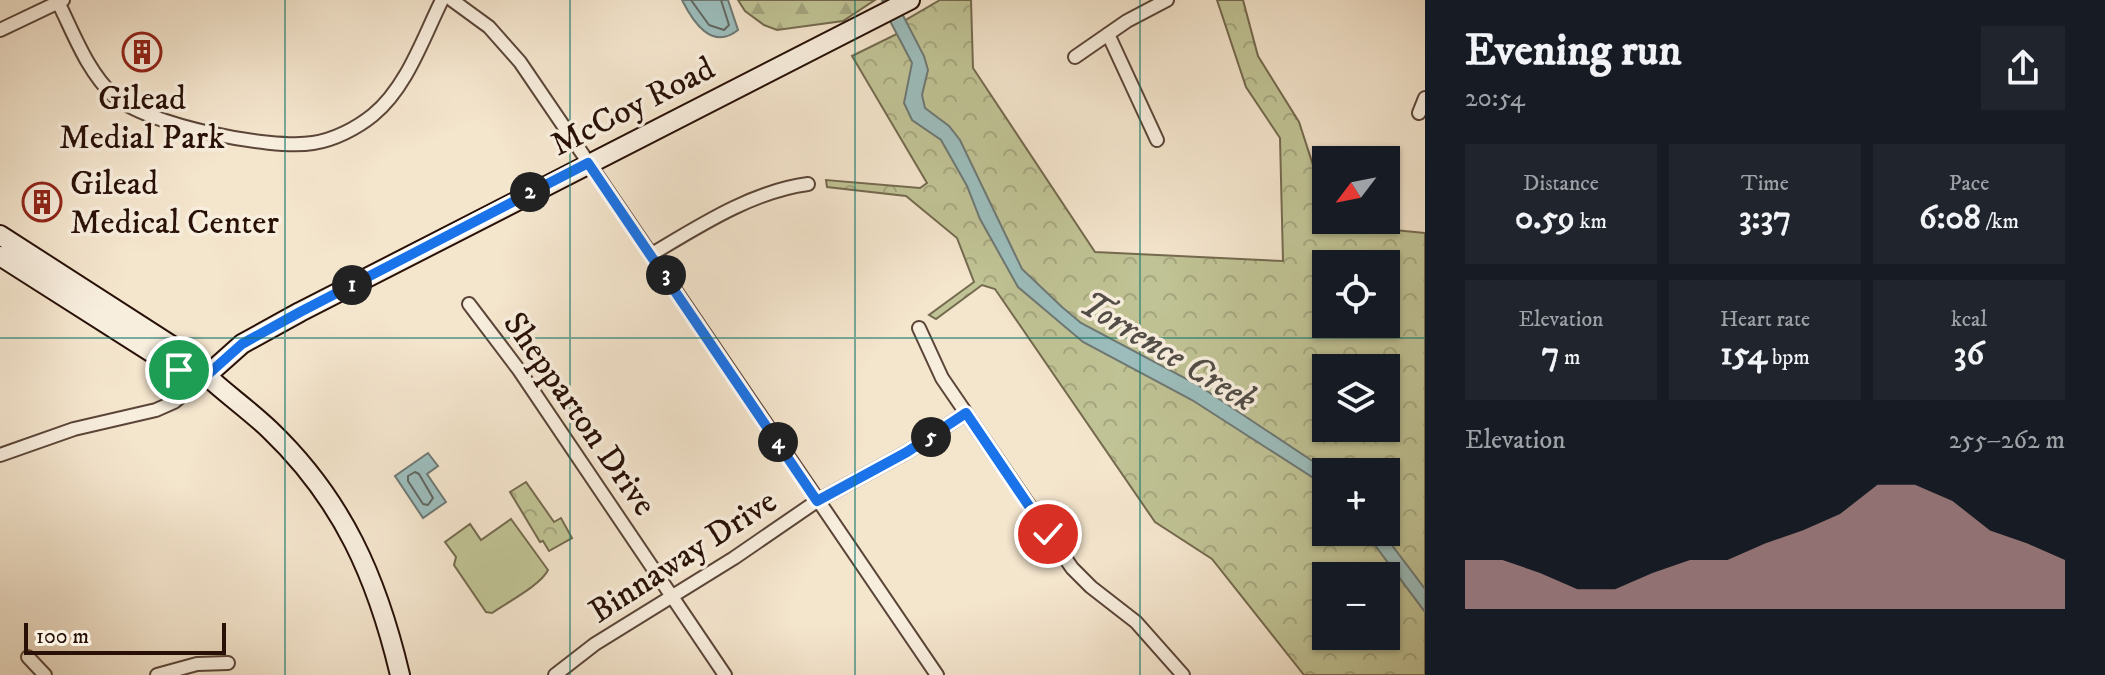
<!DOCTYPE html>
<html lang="en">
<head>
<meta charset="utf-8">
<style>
  :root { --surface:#171b24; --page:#20242c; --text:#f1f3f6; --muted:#9ea1a6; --accent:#c59692 }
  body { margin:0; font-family:"IM FELL DW Pica",serif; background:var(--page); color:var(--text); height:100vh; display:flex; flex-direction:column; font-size:30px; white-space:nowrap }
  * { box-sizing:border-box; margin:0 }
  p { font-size:26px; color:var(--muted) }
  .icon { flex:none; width:44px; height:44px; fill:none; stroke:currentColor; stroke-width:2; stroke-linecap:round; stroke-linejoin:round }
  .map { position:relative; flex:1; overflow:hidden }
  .sheet { display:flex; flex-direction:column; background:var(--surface); width:680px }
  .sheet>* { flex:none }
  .needle { width:52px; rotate:238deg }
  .buttons { position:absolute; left:1312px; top:146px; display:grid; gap:16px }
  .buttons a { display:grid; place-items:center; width:88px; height:88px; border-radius:0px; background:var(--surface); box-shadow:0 2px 6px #0004; font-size:40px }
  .scale { position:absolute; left:24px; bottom:20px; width:202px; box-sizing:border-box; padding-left:8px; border:4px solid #281007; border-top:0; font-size:22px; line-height:28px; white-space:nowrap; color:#281007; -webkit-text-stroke:6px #f8eede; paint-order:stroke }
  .pin { position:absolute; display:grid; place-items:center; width:68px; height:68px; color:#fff; margin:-34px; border:4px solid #fff; border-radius:50%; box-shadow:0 2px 8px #0007 }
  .km { position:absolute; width:40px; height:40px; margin:-20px; border-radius:50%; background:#222; color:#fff; font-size:22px; line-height:40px; text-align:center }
  .round { display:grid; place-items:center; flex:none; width:84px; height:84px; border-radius:0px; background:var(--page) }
  .head { display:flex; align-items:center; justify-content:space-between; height:136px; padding:0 40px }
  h1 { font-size:44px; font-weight:700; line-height:60px }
  .figures { display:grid; grid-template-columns:repeat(3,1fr); gap:12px; height:136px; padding:8px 40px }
  .figures div { display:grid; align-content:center; border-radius:0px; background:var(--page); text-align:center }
  .figures b { font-size:34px; font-weight:700 }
  .figures small { font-size:22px; font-weight:400 }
  .figures p { font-size:22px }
  .chart { height:224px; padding:16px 40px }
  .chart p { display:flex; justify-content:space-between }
  .chart svg { width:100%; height:144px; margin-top:8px; fill:var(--accent); opacity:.7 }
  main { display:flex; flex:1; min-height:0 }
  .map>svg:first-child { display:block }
  .forest { fill:url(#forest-firs); stroke:#746a4e; stroke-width:2 }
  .park { fill:url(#park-crowns); stroke:#746a4e; stroke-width:2; fill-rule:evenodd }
  .pitch { fill:#c0c395; stroke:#746a4e; stroke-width:2 }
  .water { fill:#9cbebd; stroke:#6e7874; stroke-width:2 }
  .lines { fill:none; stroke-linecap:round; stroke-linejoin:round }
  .shore { stroke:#626762; stroke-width:2 }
  .minor-casing { stroke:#5b4538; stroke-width:16 }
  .secondary-casing { stroke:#281007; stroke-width:22 }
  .minor { stroke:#f8eede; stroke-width:12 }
  .secondary { stroke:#f8eede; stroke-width:18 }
  .route-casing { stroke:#fff; stroke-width:16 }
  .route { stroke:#1a73e8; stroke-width:10 }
  .grid { fill:none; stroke:#0f766e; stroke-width:2; stroke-opacity:0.55 }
  .labels { text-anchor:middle; stroke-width:7; stroke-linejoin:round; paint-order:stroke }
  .poi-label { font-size:34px; fill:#281007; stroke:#f8eede }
  .street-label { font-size:34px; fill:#281007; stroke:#f8eede }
  .water-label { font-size:36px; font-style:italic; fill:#514d47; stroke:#f8eede }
</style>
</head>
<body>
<main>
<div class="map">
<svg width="1425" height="675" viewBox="0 0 1425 675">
  <defs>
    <pattern id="forest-firs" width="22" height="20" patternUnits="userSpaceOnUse" patternTransform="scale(2)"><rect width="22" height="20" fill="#c0c395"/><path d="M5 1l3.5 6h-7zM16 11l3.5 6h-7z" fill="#a5a67f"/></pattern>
    <pattern id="park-crowns" width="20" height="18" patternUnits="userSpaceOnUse" patternTransform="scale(2)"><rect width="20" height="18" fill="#c0c395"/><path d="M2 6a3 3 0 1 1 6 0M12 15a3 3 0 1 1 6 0" fill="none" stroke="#a5a67f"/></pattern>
  </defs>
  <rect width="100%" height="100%" fill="#f4e5cd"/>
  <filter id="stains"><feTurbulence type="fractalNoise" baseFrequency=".0025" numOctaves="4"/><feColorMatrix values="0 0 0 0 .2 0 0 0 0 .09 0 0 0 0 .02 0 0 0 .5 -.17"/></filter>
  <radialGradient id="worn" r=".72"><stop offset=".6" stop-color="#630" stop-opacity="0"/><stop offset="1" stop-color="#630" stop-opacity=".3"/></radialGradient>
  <path class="forest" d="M738,0h137l-32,21 -66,9 -13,-5 -19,-14z"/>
  <path class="park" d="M940,0h31l2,68 122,184 188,9 -3,-123 -34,-51 -29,-87h26l15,56 41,66 27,83v15h5l2,4 92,9v442h-121l-92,-116 -57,-37 -160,-233 -13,-4 -46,34 -7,-4 45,-33 -17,-44 -51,-42 -79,-9 -1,-7 94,8 7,-5 -75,-127 55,-27 -3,-8zM1326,264h60v60h-60zM1326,368h60v60h-60zM1326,472h60v60h-60zM1326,576h60v60h-60z
    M526,482l28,40 7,-4 11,20 -23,13 -6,-10 -3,1 -30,-50z"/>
  <path class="pitch" d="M511,519l37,51c-7,15 -42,33 -56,43l-6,-1 -32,-47 2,-8 -11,-15 25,-18 11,16z"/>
  <path class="water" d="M682,0h46l10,30c-26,21 -45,-8 -56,-30z
    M882,0h13l29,56 4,14 -6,25 3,13 24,18 11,14 62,129 40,38 19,16 117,62 131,87h-3v14l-134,-86 -109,-58 -65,-55 -38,-68 -13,-33 -26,-46 -29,-20 -8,-17 8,-40 -23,-44z
    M428,453l10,13 -11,8 19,28 -23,16 -28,-42z
    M1365,532h17l43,57v23z"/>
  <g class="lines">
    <path class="shore" d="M691,0l18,25 15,5 5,-5 -8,-25
      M415,472l4,2 14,24 -5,7 -5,-1 -15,-23v-5z"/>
    <defs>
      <path id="minor" d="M452,0l37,27 31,35 417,613
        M58,2c16,32 29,69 56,94 33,29 156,54 199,47 21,-3 44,-15 60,-28 34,-28 50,-77 69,-115
        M0,30l63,-30
        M1108,34l49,106
        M1075,57l52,-36 40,-21
        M1419,113l6,-15
        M652,254c47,-28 101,-63 156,-70
        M469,304l50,66 206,305
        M919,328l23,50 130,190 19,19 45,35 47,53
        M0,455l74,-26 82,-19 18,-8 31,-25
        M28,657l17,18
        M157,675l40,-11 31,-1
        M555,675l40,-31 139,-86 83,-57 90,-49 59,-39"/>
      <path id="secondary" d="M0,235l188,121c24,29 55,48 82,74 73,70 107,148 130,245
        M0,256l179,114 26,7
        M205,377l37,-33 58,-32 610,-312"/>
    </defs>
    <use href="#minor" class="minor-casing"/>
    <use href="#secondary" class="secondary-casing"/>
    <use href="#minor" class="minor"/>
    <use href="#secondary" class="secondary"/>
  </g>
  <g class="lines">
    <defs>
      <path id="route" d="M179,370l26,7 37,-33 58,-32 288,-149 229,338 90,-49 59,-39 82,121"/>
    </defs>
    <use href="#route" class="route-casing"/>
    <use href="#route" class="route"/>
  </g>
  <path class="grid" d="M285,0v675M570,0v675M855,0v675M1140,0v675M0,338h1425"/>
  <defs>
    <symbol id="building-ring" viewBox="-11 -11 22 22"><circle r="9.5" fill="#f8eede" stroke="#8f2418" stroke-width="1.5"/><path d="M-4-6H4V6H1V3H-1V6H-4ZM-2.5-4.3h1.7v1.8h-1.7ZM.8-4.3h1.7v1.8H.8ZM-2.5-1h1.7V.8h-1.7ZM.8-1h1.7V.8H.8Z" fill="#8f2418"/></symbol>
  </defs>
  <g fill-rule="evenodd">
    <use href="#building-ring" x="120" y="30" width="44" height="44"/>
    <use href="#building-ring" x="20" y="180" width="44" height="44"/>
  </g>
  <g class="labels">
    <g class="poi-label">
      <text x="142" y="109">Gilead<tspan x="142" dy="39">Medial Park</tspan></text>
      <text x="70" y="194" text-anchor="start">Gilead<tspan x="70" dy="39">Medical Center</tspan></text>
    </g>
    <g class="street-label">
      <text transform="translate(632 105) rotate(-27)" y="12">McCoy Road</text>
      <text transform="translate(581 413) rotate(55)" y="12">Shepparton Drive</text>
      <text transform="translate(682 555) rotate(-33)" y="12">Binnaway Drive</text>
    </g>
    <g class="water-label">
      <text transform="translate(1169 350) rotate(31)" y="13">Torrence Creek</text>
    </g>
  </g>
  <rect width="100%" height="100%" filter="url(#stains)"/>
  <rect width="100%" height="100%" fill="url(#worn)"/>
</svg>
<div class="buttons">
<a><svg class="needle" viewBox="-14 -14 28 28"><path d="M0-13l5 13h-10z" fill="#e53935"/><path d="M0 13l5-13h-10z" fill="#9ea1a6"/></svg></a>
<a><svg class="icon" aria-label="locate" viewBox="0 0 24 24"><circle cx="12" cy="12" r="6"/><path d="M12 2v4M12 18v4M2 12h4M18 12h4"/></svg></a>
<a><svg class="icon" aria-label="layers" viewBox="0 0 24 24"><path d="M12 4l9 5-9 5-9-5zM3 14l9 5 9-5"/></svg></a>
<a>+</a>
<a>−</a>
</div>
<div class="scale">100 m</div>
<div class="pin" style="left:179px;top:370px;background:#1e9e55"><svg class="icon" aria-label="arrive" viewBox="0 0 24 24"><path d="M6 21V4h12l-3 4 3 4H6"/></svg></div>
<div class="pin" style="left:1048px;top:534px;background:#d93025"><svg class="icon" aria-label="check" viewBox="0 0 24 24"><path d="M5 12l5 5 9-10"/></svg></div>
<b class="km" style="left:352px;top:285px">1</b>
<b class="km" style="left:530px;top:192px">2</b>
<b class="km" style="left:666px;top:275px">3</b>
<b class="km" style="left:778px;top:442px">4</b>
<b class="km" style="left:931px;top:437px">5</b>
</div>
<section class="sheet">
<div class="head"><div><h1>Evening run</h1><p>20:54</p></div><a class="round"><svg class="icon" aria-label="share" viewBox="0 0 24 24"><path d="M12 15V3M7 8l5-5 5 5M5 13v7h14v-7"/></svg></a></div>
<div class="figures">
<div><p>Distance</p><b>0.59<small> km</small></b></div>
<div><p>Time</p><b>3:37</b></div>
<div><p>Pace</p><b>6:08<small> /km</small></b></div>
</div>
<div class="figures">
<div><p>Elevation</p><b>7<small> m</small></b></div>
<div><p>Heart rate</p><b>154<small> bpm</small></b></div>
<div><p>kcal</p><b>36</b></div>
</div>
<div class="chart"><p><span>Elevation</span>255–262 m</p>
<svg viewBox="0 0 160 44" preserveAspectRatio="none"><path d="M0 44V29L10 29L20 33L30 38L40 38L50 33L60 29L70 29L80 24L90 20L100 15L110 6L120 6L130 11L140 20L150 24L160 29V44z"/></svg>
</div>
</section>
</main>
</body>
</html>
